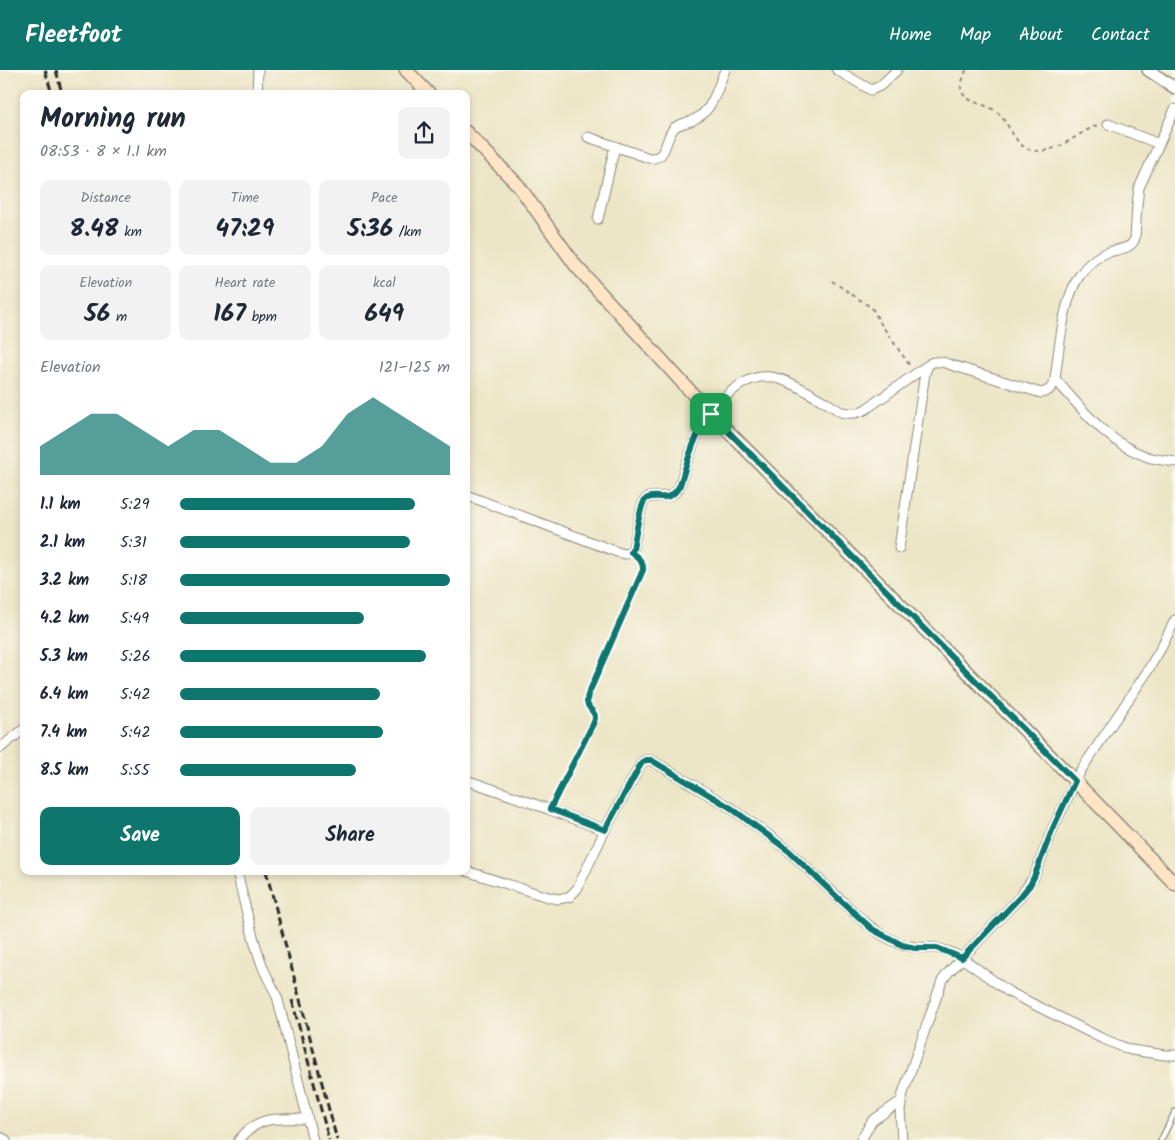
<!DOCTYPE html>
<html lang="en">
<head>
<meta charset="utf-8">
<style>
  :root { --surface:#fff; --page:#f2f2f3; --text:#1f2937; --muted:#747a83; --accent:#0f766e }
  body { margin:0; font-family:Kalam,sans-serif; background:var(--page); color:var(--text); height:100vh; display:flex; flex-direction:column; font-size:19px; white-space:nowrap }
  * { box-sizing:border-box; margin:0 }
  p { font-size:16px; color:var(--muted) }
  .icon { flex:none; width:28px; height:28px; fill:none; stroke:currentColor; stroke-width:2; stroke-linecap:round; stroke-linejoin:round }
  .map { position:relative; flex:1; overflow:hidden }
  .sheet { position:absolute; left:20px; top:20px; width:450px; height:785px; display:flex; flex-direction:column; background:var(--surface); border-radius:10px; box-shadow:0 2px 8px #0003 }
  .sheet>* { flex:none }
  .pin { position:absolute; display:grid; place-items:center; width:42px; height:42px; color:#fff; margin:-21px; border-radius:10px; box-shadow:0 2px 8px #0006 }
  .round { display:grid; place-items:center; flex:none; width:52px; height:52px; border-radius:10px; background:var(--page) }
  .summary { display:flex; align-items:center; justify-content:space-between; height:85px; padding:0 20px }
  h1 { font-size:28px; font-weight:800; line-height:38px }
  .metrics { display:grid; grid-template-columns:repeat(3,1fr); gap:8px; height:85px; padding:5px 20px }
  .metrics div { display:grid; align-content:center; border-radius:10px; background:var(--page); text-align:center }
  .metrics b { font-size:25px; font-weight:800 }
  .metrics small { font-size:14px; font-weight:400 }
  .metrics p { font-size:14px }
  .chart { height:140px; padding:10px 20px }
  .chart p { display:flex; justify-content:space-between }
  .chart svg { width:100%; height:90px; margin-top:5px; fill:var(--accent); opacity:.7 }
  .primary-button { display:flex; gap:10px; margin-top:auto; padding:10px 20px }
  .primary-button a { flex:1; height:58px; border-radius:10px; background:var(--accent); color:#fff; font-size:20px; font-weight:800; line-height:58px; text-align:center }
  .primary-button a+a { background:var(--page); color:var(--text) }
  ul { padding:0 20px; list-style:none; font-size:16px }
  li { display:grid; grid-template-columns:80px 60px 1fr; align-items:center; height:38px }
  li i { height:12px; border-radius:6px; background:var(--accent) }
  header { display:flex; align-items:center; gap:30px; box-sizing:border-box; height:70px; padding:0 25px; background:var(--accent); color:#fff }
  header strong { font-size:24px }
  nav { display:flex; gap:28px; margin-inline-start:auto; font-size:18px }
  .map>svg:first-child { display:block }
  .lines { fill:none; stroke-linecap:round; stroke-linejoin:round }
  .service-casing { stroke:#8c8878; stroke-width:7 }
  .minor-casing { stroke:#8c8878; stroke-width:11 }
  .tertiary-casing { stroke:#8c8878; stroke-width:14 }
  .secondary-casing { stroke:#8c8878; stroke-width:15 }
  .path { stroke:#8c8878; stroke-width:2; stroke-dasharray:4 4; stroke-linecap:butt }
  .service { stroke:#fff; stroke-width:4.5 }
  .minor { stroke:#fff; stroke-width:9 }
  .tertiary { stroke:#fff; stroke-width:11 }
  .secondary { stroke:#ffe4c6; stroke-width:12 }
  .rail { stroke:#2b2b2b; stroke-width:3; stroke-dasharray:8 4; stroke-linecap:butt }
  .route-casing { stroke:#fff; stroke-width:10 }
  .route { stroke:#0f766e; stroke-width:6 }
</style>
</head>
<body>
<header>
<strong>Fleetfoot</strong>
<nav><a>Home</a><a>Map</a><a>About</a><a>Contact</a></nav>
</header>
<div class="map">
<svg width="1175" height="1070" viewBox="0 0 1175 1070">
  <rect width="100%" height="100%" fill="#fbf7ec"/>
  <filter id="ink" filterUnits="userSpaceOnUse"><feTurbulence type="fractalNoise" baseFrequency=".02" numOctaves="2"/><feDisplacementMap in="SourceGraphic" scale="10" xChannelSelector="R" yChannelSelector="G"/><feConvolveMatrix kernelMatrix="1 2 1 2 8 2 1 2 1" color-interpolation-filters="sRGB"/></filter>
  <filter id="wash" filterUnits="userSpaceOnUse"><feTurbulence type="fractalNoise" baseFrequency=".0096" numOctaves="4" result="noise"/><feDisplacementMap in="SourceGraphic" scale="20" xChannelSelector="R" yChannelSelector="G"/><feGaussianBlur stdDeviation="1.12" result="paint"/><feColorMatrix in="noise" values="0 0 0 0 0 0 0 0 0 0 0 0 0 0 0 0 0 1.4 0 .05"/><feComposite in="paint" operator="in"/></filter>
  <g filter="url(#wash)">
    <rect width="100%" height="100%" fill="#ece5c6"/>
  </g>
  <g filter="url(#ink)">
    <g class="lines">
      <defs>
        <path id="service" d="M1161,1070l14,-28"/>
        <path id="minor" d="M837,0l34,20 9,-4 17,-16
          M257,24l1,-24
          M1108,54l51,20
          M588,67l61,21c19,2 15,-19 25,-30 5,-5 15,-5 21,-9 18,-8 23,-33 30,-49
          M598,149l17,-73
          M1055,309c28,31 52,64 93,78 9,3 18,3 27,5
          M466,425l154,58 6,1 5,-2 2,-3c2,-9 7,-42 11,-48 6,-10 25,2 34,-12 3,-5 4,-12 6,-18 4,-12 8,-24 13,-36 6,-15 18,-28 29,-39 30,-28 50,-22 82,-4 11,7 23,13 33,20 10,2 17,2 25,-3l62,-44
          M899,478l26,-175c4,-11 6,-12 17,-11l99,31c9,-2 11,-5 14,-14 4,-29 8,-80 25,-104 6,-9 16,-18 26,-22 10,-4 26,-3 29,-15l2,-33 2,-17 36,-79
          M0,678l24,-19
          M466,710l52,18 87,32
          M237,801c7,32 14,63 25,94 4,12 12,22 16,35l35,140
          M466,801l82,26 10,2 11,-2 8,-8 28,-59 37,-68 4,-2h5l80,48 40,29 18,14 74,70 19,14 20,10 13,2 22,1 13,4 12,6 47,34 92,46 17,7 13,5 34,5h10
          M0,1067l6,3
          M239,1070c21,-26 38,-21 68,-21
          M861,1070l11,-19 29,-20
          M902,1070l-2,-30 3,-17 39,-112 6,-8 72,-76 14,-20 19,-49 28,-58 64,-95 15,-25 15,-30"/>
        <path id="tertiary" d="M1148,0l27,18"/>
        <path id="secondary" d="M406,0l23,24
          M466,62l52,53 58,81 135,148 364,367 100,103"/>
      </defs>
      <use href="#service" class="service-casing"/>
      <use href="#minor" class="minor-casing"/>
      <use href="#tertiary" class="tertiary-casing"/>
      <use href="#secondary" class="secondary-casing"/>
      <path class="path" d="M966,0c-2,9 -9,17 -2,25 7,9 25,9 34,18 14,13 17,38 40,38 23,0 39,-18 60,-26
        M832,211l40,27 9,16 29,42
        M554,730l40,-77c4,-11 -7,-14 -7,-23l53,-124 3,-10 -4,-7"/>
      <use href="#service" class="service"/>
      <use href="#minor" class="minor"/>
      <use href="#tertiary" class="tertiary"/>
      <use href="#secondary" class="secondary"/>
      <path class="rail" d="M45,0l7,24
        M56,0l6,24
        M266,801l71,269
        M292,930l37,140"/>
    </g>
  </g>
  <g class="lines" filter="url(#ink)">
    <defs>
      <path id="route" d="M711,344l364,367 -22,47 -19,49 -4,8 -10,12 -58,61 -25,-10h-22l-13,-3 -30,-16 -32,-29 -51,-49 -58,-43 -80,-48h-5l-4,2 -37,68 -55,-21 44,-87c5,-13 -11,-11 -6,-27l55,-125c1,-9 -6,-13 -12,-18l2,-3c2,-9 7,-46 13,-50 10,-8 22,8 34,-14 8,-25 14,-51 31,-71z"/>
    </defs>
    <use href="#route" class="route-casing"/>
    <use href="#route" class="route"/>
  </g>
</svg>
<div class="pin" style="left:711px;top:344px;background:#1e9e55"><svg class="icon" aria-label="arrive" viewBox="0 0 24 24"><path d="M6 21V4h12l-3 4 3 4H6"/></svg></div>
<section class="sheet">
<div class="summary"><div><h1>Morning run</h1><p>08:53 · 8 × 1.1 km</p></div><a class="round"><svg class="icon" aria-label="share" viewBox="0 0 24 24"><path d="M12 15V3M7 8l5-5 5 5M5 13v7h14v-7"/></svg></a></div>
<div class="metrics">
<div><p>Distance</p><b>8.48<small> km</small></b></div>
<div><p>Time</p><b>47:29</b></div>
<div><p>Pace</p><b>5:36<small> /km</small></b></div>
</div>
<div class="metrics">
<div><p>Elevation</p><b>56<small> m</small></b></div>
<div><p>Heart rate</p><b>167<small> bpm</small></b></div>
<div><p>kcal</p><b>649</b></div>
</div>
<div class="chart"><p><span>Elevation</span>121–125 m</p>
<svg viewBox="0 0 160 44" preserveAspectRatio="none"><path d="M0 44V30L10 22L20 14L30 14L40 22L50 30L60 22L70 22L80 30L90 38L100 38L110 30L120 14L130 6L140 14L150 22L160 30V44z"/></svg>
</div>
<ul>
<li><b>1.1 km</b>5:29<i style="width:87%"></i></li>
<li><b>2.1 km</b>5:31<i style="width:85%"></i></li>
<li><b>3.2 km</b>5:18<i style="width:100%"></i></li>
<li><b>4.2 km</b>5:49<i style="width:68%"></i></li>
<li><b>5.3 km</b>5:26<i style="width:91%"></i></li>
<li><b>6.4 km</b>5:42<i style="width:74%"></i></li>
<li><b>7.4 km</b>5:42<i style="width:75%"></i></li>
<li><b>8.5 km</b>5:55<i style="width:65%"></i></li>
</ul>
<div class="primary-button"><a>Save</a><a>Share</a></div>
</section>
</div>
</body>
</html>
